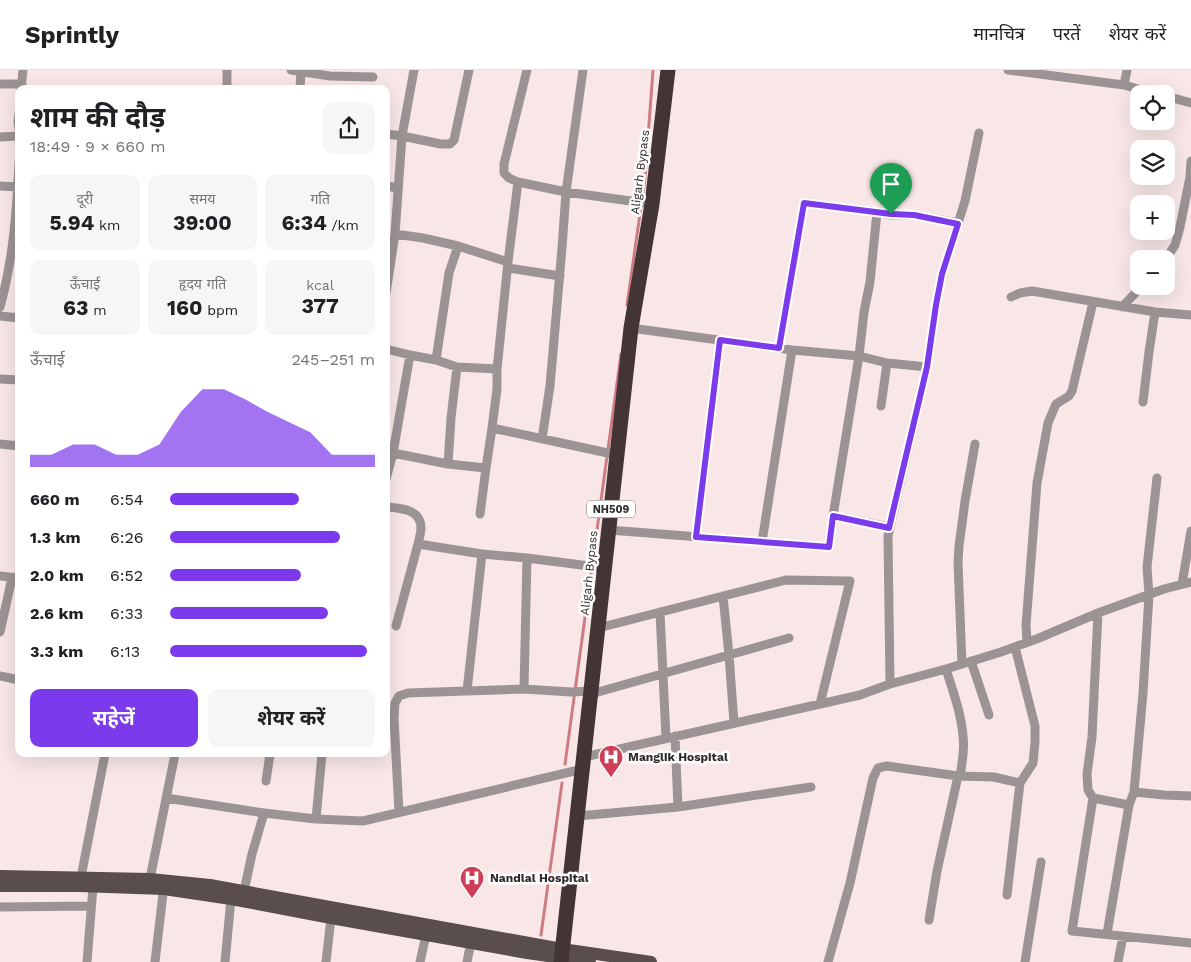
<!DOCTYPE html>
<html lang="hi">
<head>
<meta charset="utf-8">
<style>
  :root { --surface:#fff; --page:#f6f6f6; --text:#202124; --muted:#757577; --line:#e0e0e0; --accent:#7c3aed }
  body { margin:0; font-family:"Work Sans","Noto Sans Devanagari",sans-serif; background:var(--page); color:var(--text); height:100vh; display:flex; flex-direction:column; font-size:19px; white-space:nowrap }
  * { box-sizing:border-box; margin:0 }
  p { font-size:16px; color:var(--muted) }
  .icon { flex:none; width:28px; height:28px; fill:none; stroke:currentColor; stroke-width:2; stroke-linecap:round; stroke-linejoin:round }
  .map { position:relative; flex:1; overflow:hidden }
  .panel { position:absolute; left:15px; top:15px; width:375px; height:672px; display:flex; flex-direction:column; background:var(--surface); border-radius:10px; box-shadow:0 5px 20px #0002 }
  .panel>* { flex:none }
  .controls { position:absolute; left:1130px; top:15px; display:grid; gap:10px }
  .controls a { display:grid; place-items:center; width:45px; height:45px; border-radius:10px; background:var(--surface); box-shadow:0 5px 20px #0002; font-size:25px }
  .pin { position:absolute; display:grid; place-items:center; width:42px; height:42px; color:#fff; margin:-51px -21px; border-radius:50% 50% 50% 0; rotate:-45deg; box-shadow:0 0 5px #0007 }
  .pin .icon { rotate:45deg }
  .round { display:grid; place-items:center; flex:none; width:52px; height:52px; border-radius:10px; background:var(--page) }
  .overview { display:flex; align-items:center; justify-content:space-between; height:85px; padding:0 15px }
  h1 { font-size:28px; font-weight:700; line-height:38px }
  .metrics { display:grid; grid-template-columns:repeat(3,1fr); gap:8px; height:85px; padding:5px 15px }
  .metrics div { display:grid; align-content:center; border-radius:10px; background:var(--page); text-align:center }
  .metrics b { font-size:21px; font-weight:700 }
  .metrics small { font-size:14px; font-weight:400 }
  .metrics p { font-size:14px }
  .chart { height:140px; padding:10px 15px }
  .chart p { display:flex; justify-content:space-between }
  .chart svg { width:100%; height:90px; margin-top:5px; fill:var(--accent); opacity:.7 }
  .action { display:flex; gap:10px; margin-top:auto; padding:10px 15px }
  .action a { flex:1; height:58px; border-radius:10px; background:var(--accent); color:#fff; font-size:20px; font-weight:700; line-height:58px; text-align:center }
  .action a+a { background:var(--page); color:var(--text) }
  ul { padding:0 15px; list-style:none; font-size:16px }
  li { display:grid; grid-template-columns:80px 60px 1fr; align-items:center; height:38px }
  li i { height:12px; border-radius:6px; background:var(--accent) }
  header { display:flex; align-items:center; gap:30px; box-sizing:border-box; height:70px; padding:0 25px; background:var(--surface); border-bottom:1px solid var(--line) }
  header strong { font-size:24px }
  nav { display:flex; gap:28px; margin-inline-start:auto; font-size:18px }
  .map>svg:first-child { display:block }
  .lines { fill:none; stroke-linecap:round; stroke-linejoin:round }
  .stream { stroke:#cd7d82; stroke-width:3 }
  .street { stroke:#9c9494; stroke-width:9 }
  .primary { stroke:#5a4d4d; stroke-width:12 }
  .highway { stroke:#433535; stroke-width:15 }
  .route-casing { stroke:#fff; stroke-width:10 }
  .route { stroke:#7c3aed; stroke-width:6 }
  .labels { text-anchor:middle; stroke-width:5; stroke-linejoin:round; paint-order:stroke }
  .shield { fill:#fff; stroke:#6f6a6a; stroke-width:1 }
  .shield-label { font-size:11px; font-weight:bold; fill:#312a2a }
  .street-label { font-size:12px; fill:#312a2a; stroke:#fff }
  .poi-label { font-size:12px; font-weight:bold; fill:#312a2a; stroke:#fff; text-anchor:start }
</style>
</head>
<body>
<header>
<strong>Sprintly</strong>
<nav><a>मानचित्र</a><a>परतें</a><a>शेयर करें</a></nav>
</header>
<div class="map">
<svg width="1191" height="892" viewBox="0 0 1191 892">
  <rect width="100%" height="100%" fill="#f9e7e7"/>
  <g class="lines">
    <path class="stream" d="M627,235l18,-126 8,-109
      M565,694l56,-410
      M541,865l21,-152"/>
    <path class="street" d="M227,0v19
      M291,0l39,6 43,1
      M527,0l-23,94v9l5,5 9,4 48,10 86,12
      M1008,0l116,15 32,9
      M0,14h22
      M1124,15l3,-15
      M21,19l2,-19
      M300,19l1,-19
      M1166,26l25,7
      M19,43l-1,9 1,7
      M386,64l16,2 12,-66
      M0,67l19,-1
      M0,116l18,1
      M386,116l12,2
      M877,142l14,3h23l44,8
      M395,164l28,4 35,8 50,16 10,-80
      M1166,189l9,-14 5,-18 10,-50 1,-16
      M508,198l52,8
      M386,223l9,-59 7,-98 39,8h9l4,-4 15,-70
      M1011,227l9,-4 12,-2 123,21 36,3
      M0,237c13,-47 17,-96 19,-145
      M1122,237l20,-21
      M0,246l19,2
      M631,258l161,22 67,6 28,7 40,4 9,-62 6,-31 23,-73 14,-68
      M386,279l24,6 26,5 21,7 40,2 11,-107
      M436,290l13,-87 9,-27
      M497,299v20l-5,39 125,27
      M0,309l19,1
      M1143,332l6,-50 6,-40
      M881,336l6,-43
      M542,369l8,-53 12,-138 4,-56 17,-122
      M0,374l19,2
      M393,383l55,11 38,4 6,-40
      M448,394l3,-46 6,-51
      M1157,408l-10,89 2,28 -6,98 -9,99 30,3 27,1
      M386,409l7,-26 17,-98
      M386,437c14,1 35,2 35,21 0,5 -2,11 -3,16
      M480,444l6,-46
      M833,446l56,11
      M609,460l220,17 4,-31 26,-160 5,-44 6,-30 7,-70 -73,-9 -25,145
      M696,467l24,-197
      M762,472l30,-192
      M0,506l19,2
      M1182,514l9,-53
      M723,526l6,59 5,68
      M660,542l6,126
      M1098,543l-6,124 -5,37 1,16 5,8 -21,133 119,12
      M396,556l22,-82 64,10
      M598,558l188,-48 64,1 -30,123
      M0,562l12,-54
      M1027,572l-1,-17 11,-142 11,-60 8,-19 13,-8 3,-5 21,-89
      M971,591l18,54
      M962,594l-4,-101 1,-17 6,-45 10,-57
      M946,599c7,22 15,44 17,67 2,13 -1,27 -3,40
      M0,606l19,4
      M890,614l-2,-148 39,-169
      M524,619l3,-131 78,10
      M467,621l15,-137 45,4
      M591,624l198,-56
      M675,666l3,71
      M584,687l276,-62 30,-11 56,-15 55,-17 38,-14 59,-25 66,-24 27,-7
      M958,706l36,1 26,6 13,-20 2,-21v-16l-20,-79
      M266,711l4,-27
      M166,728l98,15
      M1093,728l36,7
      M399,742l-5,-94 1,-15 4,-7 9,-3 116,-4 47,3 20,-1
      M578,746l100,-9 133,-20
      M316,749l6,-65
      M81,807l24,-123
      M150,809l25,-125
      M244,821l8,-37 12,-41 52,6 47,2 220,-52
      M1007,825l13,-112
      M0,837l91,-1
      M1107,864l22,-129 5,-13
      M87,892l6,-75
      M155,892l9,-77
      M225,892l6,-63
      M326,892l5,-44
      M420,892l6,-27
      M467,892l4,-20
      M828,892l22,-79 23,-105 5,-10 9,-2 71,10 -21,95 -8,49
      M1025,892l16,-100
      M1118,892l5,-26"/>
    <path class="primary" d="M0,806l150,3 60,6 352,64 89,13
      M0,816h80l84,3 67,10 100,19 196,35 63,9"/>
    <path class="highway" d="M561,892l70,-634 21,-124 16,-134"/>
  </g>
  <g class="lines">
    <defs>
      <path id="route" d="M804,133l87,11 23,1 44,9 -16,50 -6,31 -9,62 -38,161 -56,-12 -4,31 -133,-10 24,-197 59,8z"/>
    </defs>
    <use href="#route" class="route-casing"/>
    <use href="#route" class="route"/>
  </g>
  <defs>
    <symbol id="hospital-pin" viewBox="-11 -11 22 30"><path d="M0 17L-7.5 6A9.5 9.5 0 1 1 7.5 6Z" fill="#cf3e56" stroke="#fff"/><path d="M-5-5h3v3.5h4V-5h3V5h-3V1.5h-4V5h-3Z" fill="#fff"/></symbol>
  </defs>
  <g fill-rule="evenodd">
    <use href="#hospital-pin" x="597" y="673" width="28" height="38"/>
    <use href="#hospital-pin" x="458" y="794" width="28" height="38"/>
  </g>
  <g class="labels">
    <rect class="shield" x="587" y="430.5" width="48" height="17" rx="4"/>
    <g class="shield-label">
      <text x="611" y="443">NH509</text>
    </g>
    <g class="street-label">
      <text transform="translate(640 102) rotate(-83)" y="4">Aligarh Bypass</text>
      <text transform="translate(589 503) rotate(-84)" y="4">Aligarh Bypass</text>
    </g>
    <g class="poi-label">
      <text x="628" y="691">Manglik Hospital</text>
      <text x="490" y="812">Nandlal Hospital</text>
    </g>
  </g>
</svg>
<div class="controls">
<a><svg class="icon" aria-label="locate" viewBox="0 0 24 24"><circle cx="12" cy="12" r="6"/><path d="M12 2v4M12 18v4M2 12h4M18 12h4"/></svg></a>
<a><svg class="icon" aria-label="layers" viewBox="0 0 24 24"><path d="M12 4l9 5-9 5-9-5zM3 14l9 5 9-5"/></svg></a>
<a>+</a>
<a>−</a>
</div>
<div class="pin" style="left:891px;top:144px;background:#1e9e55"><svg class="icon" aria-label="arrive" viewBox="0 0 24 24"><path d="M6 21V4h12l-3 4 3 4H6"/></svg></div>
<section class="panel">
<div class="overview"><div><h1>शाम की दौड़</h1><p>18:49 · 9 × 660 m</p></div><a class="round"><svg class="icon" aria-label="share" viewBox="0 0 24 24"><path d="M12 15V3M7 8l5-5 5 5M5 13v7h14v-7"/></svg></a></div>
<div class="metrics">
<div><p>दूरी</p><b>5.94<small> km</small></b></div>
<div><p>समय</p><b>39:00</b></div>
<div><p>गति</p><b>6:34<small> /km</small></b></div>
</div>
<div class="metrics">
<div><p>ऊँचाई</p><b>63<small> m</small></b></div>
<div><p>हृदय गति</p><b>160<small> bpm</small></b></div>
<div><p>kcal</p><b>377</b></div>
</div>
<div class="chart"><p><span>ऊँचाई</span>245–251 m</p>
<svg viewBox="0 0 160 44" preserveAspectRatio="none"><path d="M0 44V38L10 38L20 33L30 33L40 38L50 38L60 33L70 17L80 6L90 6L100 11L110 17L120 22L130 27L140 38L150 38L160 38V44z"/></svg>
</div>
<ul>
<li><b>660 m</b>6:54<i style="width:63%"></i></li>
<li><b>1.3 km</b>6:26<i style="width:83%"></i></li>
<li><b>2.0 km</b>6:52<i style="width:64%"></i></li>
<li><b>2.6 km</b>6:33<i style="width:77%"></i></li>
<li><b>3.3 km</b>6:13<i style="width:96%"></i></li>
</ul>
<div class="action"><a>सहेजें</a><a>शेयर करें</a></div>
</section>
</div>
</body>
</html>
